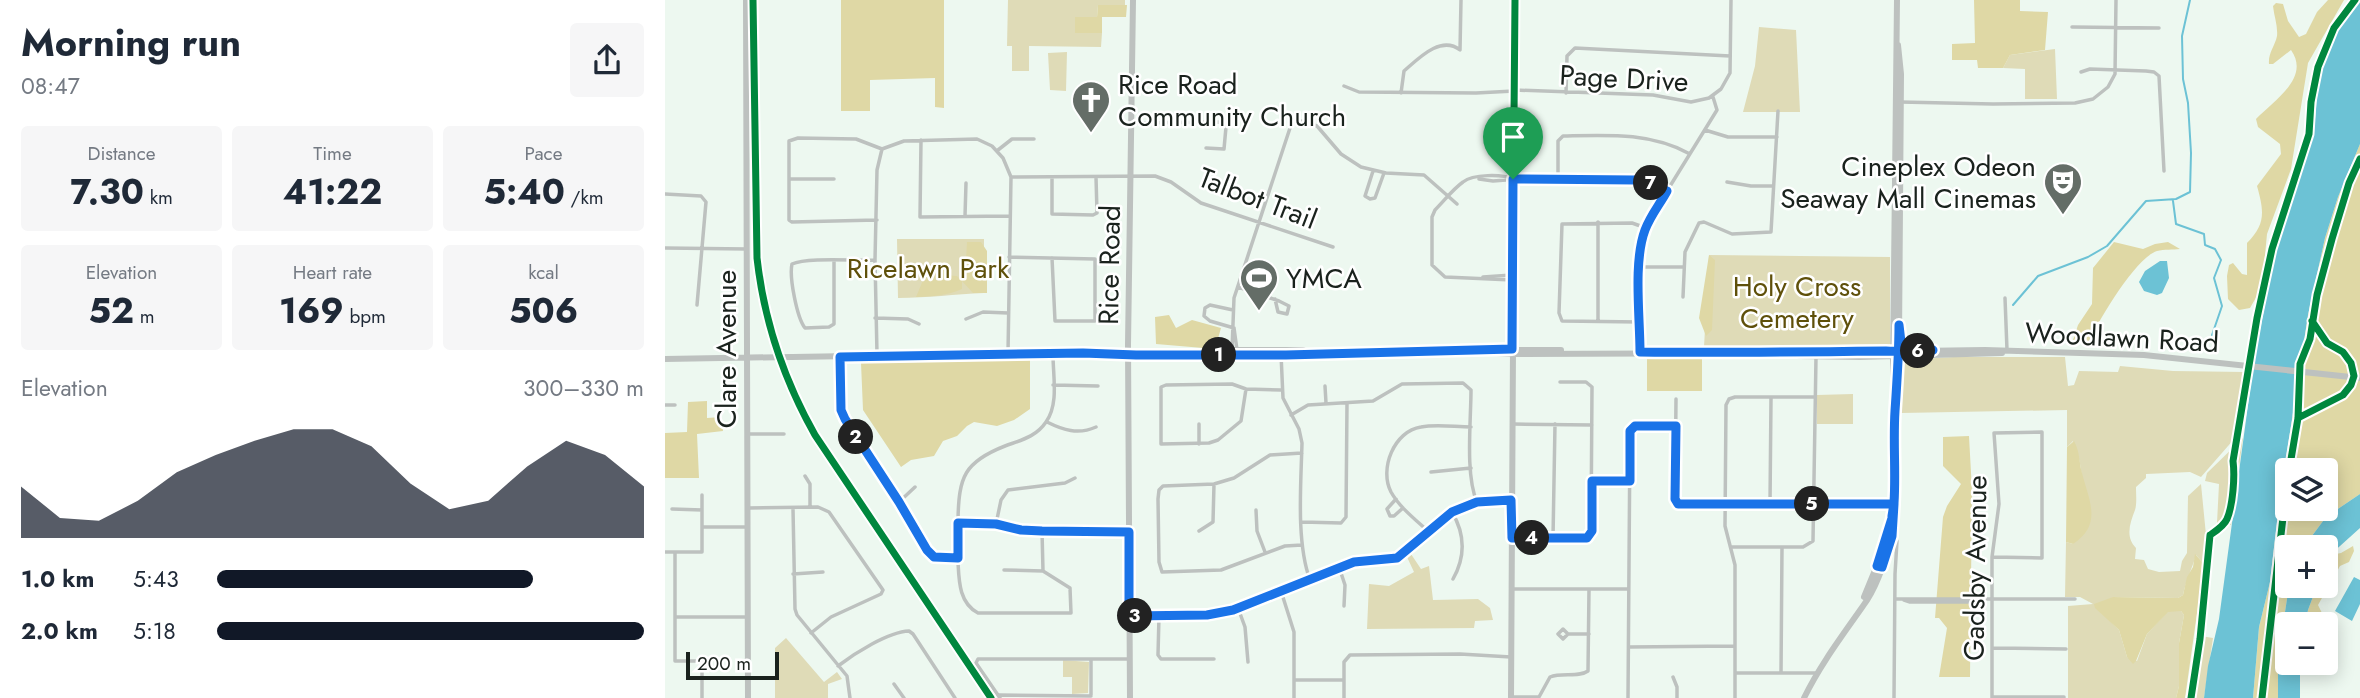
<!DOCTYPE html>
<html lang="en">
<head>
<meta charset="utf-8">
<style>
  :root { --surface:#fff; --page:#f6f6f7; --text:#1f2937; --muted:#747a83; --accent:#111827 }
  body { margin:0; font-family:Jost,sans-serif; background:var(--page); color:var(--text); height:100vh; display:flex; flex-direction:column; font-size:26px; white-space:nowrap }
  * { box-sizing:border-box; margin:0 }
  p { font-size:23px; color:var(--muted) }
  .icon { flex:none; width:38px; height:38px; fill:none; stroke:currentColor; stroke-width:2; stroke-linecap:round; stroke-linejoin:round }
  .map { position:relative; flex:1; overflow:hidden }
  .panel { display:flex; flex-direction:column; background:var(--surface); width:665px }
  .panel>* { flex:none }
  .tools { position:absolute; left:1610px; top:458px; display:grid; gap:14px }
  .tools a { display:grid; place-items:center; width:63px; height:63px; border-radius:7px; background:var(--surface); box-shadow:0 4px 18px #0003; font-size:35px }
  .scale { position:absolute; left:21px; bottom:18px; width:93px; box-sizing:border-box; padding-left:7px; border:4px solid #1a221d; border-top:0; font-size:19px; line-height:24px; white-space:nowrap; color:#1a221d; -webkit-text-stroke:5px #fff; paint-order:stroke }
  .pin { position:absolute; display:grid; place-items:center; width:60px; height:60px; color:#fff; margin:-72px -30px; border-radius:50% 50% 50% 0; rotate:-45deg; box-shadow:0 0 7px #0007 }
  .pin .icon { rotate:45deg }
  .km { position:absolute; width:35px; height:35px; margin:-18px; border-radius:50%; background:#222; color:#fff; font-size:19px; line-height:35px; text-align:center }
  .round { display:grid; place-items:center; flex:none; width:74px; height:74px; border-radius:7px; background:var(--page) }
  .overview { display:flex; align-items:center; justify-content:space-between; height:119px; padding:0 21px }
  h1 { font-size:38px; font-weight:700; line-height:52px }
  .metrics { display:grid; grid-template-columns:repeat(3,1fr); gap:10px; height:119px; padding:7px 21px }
  .metrics div { display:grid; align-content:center; border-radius:7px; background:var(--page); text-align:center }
  .metrics b { font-size:35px; font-weight:700 }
  .metrics small { font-size:19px; font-weight:400 }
  .metrics p { font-size:19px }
  .chart { height:196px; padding:14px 21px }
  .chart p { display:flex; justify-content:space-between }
  .chart svg { width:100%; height:126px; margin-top:7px; fill:var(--accent); opacity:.7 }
  ul { padding:0 21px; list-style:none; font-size:23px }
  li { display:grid; grid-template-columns:112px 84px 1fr; align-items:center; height:52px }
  li i { height:18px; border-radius:9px; background:var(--accent) }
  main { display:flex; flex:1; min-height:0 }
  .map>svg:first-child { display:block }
  .green { fill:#dfdbb7 }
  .forest { fill:#dfd8a5; fill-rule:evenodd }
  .water { fill:#6cc2d5 }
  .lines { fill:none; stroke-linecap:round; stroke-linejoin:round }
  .stream { stroke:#6cc2d5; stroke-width:2 }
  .street { stroke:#bdc1bf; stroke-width:3.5 }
  .secondary { stroke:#bdc1bf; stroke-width:6 }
  .cycleway-casing { stroke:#fff; stroke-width:11 }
  .cycleway { stroke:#00873e; stroke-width:7 }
  .route-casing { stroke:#fff; stroke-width:14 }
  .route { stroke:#1a73e8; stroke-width:9 }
  .labels { text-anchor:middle; stroke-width:5; stroke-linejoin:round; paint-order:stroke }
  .street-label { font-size:28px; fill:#1a221d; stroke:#fff }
  .poi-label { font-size:28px; fill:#1a221d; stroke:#fff; text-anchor:start }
  .park-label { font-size:28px; fill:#5f500a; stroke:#fff }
</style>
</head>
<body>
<main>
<section class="panel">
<div class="overview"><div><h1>Morning run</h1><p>08:47</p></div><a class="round"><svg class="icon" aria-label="share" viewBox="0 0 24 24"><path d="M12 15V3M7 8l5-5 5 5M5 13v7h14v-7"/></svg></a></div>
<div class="metrics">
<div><p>Distance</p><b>7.30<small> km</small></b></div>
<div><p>Time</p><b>41:22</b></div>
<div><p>Pace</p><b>5:40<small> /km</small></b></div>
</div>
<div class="metrics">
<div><p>Elevation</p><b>52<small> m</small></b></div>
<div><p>Heart rate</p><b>169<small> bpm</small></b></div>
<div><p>kcal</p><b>506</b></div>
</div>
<div class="chart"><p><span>Elevation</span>300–330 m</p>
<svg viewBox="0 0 160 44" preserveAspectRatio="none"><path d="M0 44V26L10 37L20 38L30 31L40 21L50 15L60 10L70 6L80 6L90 12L100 25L110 34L120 31L130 19L140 10L150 15L160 26V44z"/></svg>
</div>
<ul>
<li><b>1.0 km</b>5:43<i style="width:74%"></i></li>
<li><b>2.0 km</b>5:18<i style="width:100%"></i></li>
</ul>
</section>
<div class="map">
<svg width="1695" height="698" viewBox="0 0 1695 698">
  <rect width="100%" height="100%" fill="#edf8f0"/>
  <path class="green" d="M343,0h117v5h-27l-1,12 -22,15 27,1 -1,14 -72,-1v25h-17v-25h-5z
    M1094,27l37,3 4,82h-57l12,-46z
    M1390,49l2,50h-32v-30l-22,-1 7,-13z
    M402,52l-1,39 -16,-1 -2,-37z
    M232,239h87v54c-29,1 -56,5 -86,5z
    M1044,255l181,2v87l-3,2 -16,3 -167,-2z
    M1289,357h111l3,29 6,-1 5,-14 39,1 2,-6 53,5 71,1 -9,66 -34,39 -11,-5 -44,2v4l-10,9c0,7 1,17 -1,23 -5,13 -10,27 1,38l-1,11 9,1 4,9 11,3 21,-1 2,-10 5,-8 1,-57 13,-12 5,51 -2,29 -8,-9c-4,14 -10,25 -13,40l-5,3 -65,-1 -3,24 9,9 8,27 10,4 10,-27 21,-23h13l3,4 -5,28v43l-3,12h-108v-92l25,-2 -13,-7h-15l1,-55 7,2c7,-39 16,-65 0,-103l-6,6v-37l-166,3 1,-53z
    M1188,394v30h-36v-29z
    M1578,438l-12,87 -14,-2 2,-39 -14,-3 2,-8z
    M746,554l10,15 8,-3 4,34 45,-1 12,9 3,12 -18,1 -1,7 -107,1 2,-45 20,2 25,-14 -7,-15z
    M1536,636l12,2 -9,60h-12z
    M121,638l38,44 13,-10 5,7 -14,5v14h-53v-50z
    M398,660l26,2 -1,31 -16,1v-17h-9z"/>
  <path class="forest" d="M176,0h103v108l-9,-1v-29l-65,2v31h-29z
    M1309,0h46v11l28,1 -3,38 -35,5 -7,13h-25l-1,-8h-25v-16l23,-1z
    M1663,0h16l-36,63 -17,106 -24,65 -5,53 -12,21 -11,2 -11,-11 -1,-23 2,-11 4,-2 9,11 5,1v-32c19,-19 17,-32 10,-57l24,-32 -1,-10 -22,-17 -2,-8c17,-18 55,-41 35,-69l-18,14h-4c-1,-11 6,-18 8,-28 1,-10 -3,-20 -4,-30l3,-3 7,1 5,17 11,16 7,-3 11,-22z
    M433,5h29l-1,12h-24v16h-27v-16h22z
    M1695,144v350l-34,23 -23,31h-16l2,38 -11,71v41h-25l6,-71 11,-45 10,-85 28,-182 17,-77 13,-41zM1622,471h39v38h-39z
    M302,242h14l6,9v42h-14l-11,-12v8c-15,7 -29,7 -46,8l10,-24 11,-11 7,5v8l13,1 5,5 3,-15 3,-3 -2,-3z
    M1449,242l29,7 12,-5 13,-2 12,7c-7,1 -16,0 -23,2 -22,7 -59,71 -69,92h-16l6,-18 14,-21 1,-36z
    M1044,255l6,5 -3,70 -6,6 -7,-18z
    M504,315l7,13 16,-8 29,8 -6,21 -59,-5 -1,-27z
    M982,358h55v33h-55z
    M365,360v49l-16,11 -17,6 -23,-4 -7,4 -10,10 -14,5 -9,15 -23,4 -10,7 -38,-57 -2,-47z
    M42,401v17l14,-1 2,14 -26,3 2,44h-34v-45l22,-1 1,-30z
    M1304,436l3,55 -2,186h-31l8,-49 -8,-10h-4l8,-101 4,-11 14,-22 -18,-18v-29z
    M1409,441c6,11 5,21 8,32 7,28 21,51 -9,71l-7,-2 1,-95z
    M1688,546l1,5 -5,11 -9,4 -22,39 5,10 -1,10h-17l3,-15 9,-24h9v-20l4,-11 11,-2z
    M1530,554l9,10 -19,134h-9l3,-12v-43l5,-28 -3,-4 -13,1 -21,22 -11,27 -3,3 -6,-7 -8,-27 -24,-22 -1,-4 19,-7 65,1 5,-3 4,-18 6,-10z"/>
  <path class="water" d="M1693,0h2v144l-22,53 -13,41 -17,77 -28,182 -10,85 -11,45 -6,71h-49l4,-32 11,-47 35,-258 22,-113 38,-118 5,-54 16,-42z
    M1495,261h7l2,17 -7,15 -5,2 -13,-4 -5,-9 6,-11z
    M1695,494v34l-30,27 -4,11v-18h-23l23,-31z
    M1689,577l6,3v24l-8,17 -17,-10z
    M1624,586h28l-9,24 -3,15h-18v38h13v35h-22v-41z"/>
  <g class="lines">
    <path class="stream" d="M1508,201l3,23 28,10 1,11 10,4 6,11 -7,18 8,28 -10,29
      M1348,305l25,-29 50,-19 19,-11 39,-45 30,-2 14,-7 1,-39 -3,-50 -5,-24 -1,-43 8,-36"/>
    <path class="street" d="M1407,27l87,1
      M1416,72l9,-3 56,2 8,1 5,4 5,95
      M679,86l15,6 117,1 38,-2
      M850,90l138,5 38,7 18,-4 12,-9 9,-16 1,-73
      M736,93l3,-22c15,-13 37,-36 56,-21l1,-50
      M901,93l1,-37 8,-8 155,8
      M1235,102l93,2 82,-1 18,-4 15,-12 7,-13 1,-74
      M467,123l90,-1 4,5 -2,22 -18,-1
      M1040,130l23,7h49
      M256,140l-1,77 90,-1
      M333,150l14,-11h22
      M708,171l-8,25 5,3 5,-1 9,-25
      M346,177l144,-1 16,6 30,21 132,44
      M387,177v37l41,1 4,-2 -1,-36
      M124,179h45
      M814,179l14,2 26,-2 116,1 13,2 19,9
      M893,179v-38l5,-5c44,-1 87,-4 127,18
      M1062,182l24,4h22
      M0,194l36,2 5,6 -9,103
      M300,216l1,-33
      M212,220l-85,2 -3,-2v-79l9,-3 58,1 26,10
      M0,248l82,1
      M344,257l86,2v62h-40l-3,-63
      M169,261v63l-5,3 -24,1c-8,-10 -16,-51 -13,-64 15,-7 64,-3 83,-4
      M975,267h43
      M818,277l29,-2
      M847,280l-67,-3 -13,-12v-48l3,-7c9,-9 18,-21 28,-28 10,-8 39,-8 50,-3
      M573,287l41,14 10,5 -2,8 -9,-2 -3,-13
      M1018,297l2,-45 14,-29 5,-1 28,12 39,-2 7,-121
      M1340,298l2,52
      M568,310l-23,-5 -5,3 -1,8 6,5 24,7
      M210,318l33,1 11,5
      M301,319l17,-7 25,1
      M933,321v-99
      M975,322l-78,-1 -3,-8 3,-89 70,-1 14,5
      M569,328l3,22
      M567,350l2,-52 58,-176 11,-1 14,5 24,28 20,13 25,6 38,2 33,29
      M975,352v-91l4,-28 23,-42 50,-81 -4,-13
      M212,354l-2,-94 2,-90 5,-21 22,-8 73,-2 15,7 11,12 8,19 -3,176
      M616,354l2,44 16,31 3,14c-1,41 -6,99 8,137
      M175,357l1,53 4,9 54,83 29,48 6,7 24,1
      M388,385l45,1
      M660,386l1,17
      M581,389l-5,32 -23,19 -9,3 -48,1v-57l5,-2 66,-1 14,5 35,1
      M1011,399l-1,100 3,5h214
      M0,405h10
      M626,415l17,-10 65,-4 29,-17 61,-1 8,7c0,31 -6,85 6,112
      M382,422c16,8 31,13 49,5
      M848,424l79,1
      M83,434h36
      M534,444v-20
      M766,472l40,-4
      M140,476l5,8v23
      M927,481h38
      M731,499l-9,10 3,7h4l9,-8
      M234,502l16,-15
      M1105,504l1,-106
      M83,508l70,-1 11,5 54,78 -2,4 -50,23 -20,16
      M7,509l30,1
      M128,509l2,100 2,6 50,61 3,22
      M591,510l1,21 8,21
      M787,512c13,22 14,44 1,67
      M637,522l39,1 5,-6 1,-114
      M293,523l38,1 25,6 21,1 87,1
      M331,524l5,-24 7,-10 57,-7 10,-5
      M37,527h46
      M377,531l1,40
      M534,531l14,-9 1,-38
      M764,532c-13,-12 -29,-24 -38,-40 -12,-23 3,-61 30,-65 16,-3 34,0 50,0
      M848,538h71l7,-4 1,-147 -6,-5h-26
      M888,538l2,-114
      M637,545l-17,1 -64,24 -59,2 -3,-10 -1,-63 1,-9 4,-4 51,-2 20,-6 36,-23 32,-2
      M1066,547h72l10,-6 3,-184
      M0,552h37v-57
      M10,552v109h27v37
      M674,567l6,18 -1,21
      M339,570l39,1 27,17 1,25h-93c-19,-10 -19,-32 -20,-51 -1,-15 0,-29 0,-43 1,-42 6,-57 47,-73 16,-6 31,-9 41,-24 13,-18 7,-46 7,-67
      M128,574l30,-2
      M846,589h117
      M616,591l13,41v66
      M1230,599h180
      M1239,600l6,2h63l7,-2
      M573,608l7,19 3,35
      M464,616l78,-1 26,-6 121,-47 43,-4 55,-46 25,-10 34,-2
      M494,616l-1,39 3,4h53
      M10,617h72
      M903,634l-5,-5 -5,5 5,5 5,-5h21
      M964,647l106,-1
      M1328,648l73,1
      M426,659v36
      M173,666c17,-13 50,-34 71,-35l4,3 42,64
      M1070,673h82
      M1116,673l1,-126
      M1008,677l4,10v11
      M629,680h50
      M229,684l10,14
      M334,695l92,1
      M846,697h28l11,-20c12,-5 28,1 38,-6l1,-82
      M1328,697h71
      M335,698l-24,-35 2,-4h152
      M679,698v-36l6,-7 110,-1 51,3
      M963,698l2,-267 5,-5h41
      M1070,698v-133l-10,-39 1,-121 3,-6 6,-2h80
      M1229,698l1,-124 2,-33
      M1327,698v-141l7,-53 -5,-71 48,-1v126l-50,-1"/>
    <path class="secondary" d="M81,0l2,698
      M569,350h69
      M802,350h94
      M432,351h94
      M418,353l53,2 317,-4 66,3 258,-1 208,-3 159,5 216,23
      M1135,356l60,1 142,-4
      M0,359l421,-7
      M1229,404l-1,-41 4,-363
      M1199,597l16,-39 9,-33
      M465,698l-2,-353 5,-345
      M846,698l4,-698
      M1139,698c16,-33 38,-62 59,-92 15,-20 23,-47 29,-71l7,-195 2,-266 -3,-29"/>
    <defs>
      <path id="cycleway" d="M88,0l4,258c7,63 27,122 58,177l176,263
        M847,349l3,-349
        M1633,418l45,-23 8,-10 3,-9 -3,-13 -8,-11 -16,-9 -15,-22
        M1624,471l9,-53 2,-54 10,-25 7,-44 15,-56 17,-56 11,-24
        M1526,698l9,-59 10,-104c6,-4 14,-9 17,-16 6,-14 8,-43 6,-58l24,-143 15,-69 37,-115 2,-32 7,-35 16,-39 21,-28
        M1597,698l25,-215"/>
    </defs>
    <use href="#cycleway" class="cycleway-casing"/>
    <use href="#cycleway" class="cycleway"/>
  </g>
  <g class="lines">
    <defs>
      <path id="route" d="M848,179l-1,170 -226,6h-150l-53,-2 -243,4 1,53 4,9 54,83 28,48 7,7 24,1v-35l38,1 25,6 21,1 87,1v84l78,-1 26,-5 121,-48 43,-4 55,-46 25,-10 34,-2 1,38h75l5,-7v-50h38v-50l5,-5h41l-1,73 3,5h216l-2,32 -10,31 -5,-1 15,-48v-2l2,-12v-1c2,-31 -1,-61 1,-92 2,-29 4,-58 4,-86l2,17 3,5 29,3c-16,0 -31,2 -47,1 -82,1 -164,2 -246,1 0,-35 -7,-90 5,-122 5,-14 15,-26 22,-39l-19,-9 -13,-2 -122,-1"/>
    </defs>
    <use href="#route" class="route-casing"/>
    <use href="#route" class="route"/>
  </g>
  <defs>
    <symbol id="church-pin" viewBox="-11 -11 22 30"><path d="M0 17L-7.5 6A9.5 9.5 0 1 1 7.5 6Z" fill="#646d67" stroke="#fff"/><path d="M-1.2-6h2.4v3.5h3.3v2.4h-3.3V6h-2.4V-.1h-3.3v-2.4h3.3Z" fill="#fff"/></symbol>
    <symbol id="theatre-pin" viewBox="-11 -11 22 30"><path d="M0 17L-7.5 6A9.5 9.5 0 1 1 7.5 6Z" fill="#646d67" stroke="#fff"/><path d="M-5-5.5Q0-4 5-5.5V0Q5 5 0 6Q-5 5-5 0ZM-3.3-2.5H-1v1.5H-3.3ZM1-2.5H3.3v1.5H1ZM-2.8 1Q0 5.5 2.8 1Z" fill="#fff"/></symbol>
    <symbol id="stadium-pin" viewBox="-11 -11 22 30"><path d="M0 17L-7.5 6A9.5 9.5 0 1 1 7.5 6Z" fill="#646d67" stroke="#fff"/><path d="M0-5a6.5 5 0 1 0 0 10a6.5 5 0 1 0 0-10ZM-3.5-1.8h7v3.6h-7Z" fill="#fff"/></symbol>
  </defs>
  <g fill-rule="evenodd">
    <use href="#church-pin" x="404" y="78" width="44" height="60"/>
    <use href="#theatre-pin" x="1376" y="160" width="44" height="60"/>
    <use href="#stadium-pin" x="572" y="256" width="44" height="60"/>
  </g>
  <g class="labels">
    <g class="street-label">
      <text transform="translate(959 78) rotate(3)" y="10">Page Drive</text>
      <text transform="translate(593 198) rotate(21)" y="10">Talbot Trail</text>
      <text transform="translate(444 265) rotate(-89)" y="10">Rice Road</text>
      <text transform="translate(1457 337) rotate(3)" y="10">Woodlawn Road</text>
      <text transform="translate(61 349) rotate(-90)" y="10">Clare Avenue</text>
      <text transform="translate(1310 568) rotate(-89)" y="10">Gadsby Avenue</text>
    </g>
    <g class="poi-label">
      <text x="453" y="94">Rice Road<tspan x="453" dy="32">Community Church</tspan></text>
      <text x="1371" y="176" text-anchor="end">Cineplex Odeon<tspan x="1371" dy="32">Seaway Mall Cinemas</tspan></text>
      <text x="621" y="288">YMCA</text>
    </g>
    <g class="park-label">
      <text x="263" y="278">Ricelawn Park</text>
      <text x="1132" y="296">Holy Cross<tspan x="1132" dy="32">Cemetery</tspan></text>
    </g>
  </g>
</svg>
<div class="tools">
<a><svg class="icon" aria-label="layers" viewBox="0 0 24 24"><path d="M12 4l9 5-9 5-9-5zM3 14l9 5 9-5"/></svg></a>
<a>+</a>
<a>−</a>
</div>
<div class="scale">200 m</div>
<div class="pin" style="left:848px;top:179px;background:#1e9e55"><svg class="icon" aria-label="arrive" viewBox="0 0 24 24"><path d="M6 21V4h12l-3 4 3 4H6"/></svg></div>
<b class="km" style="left:554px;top:355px">1</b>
<b class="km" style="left:191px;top:437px">2</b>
<b class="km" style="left:470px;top:616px">3</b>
<b class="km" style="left:867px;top:538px">4</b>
<b class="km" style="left:1147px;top:504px">5</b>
<b class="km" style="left:1253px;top:351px">6</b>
<b class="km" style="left:986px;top:183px">7</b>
</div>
</main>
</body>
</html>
